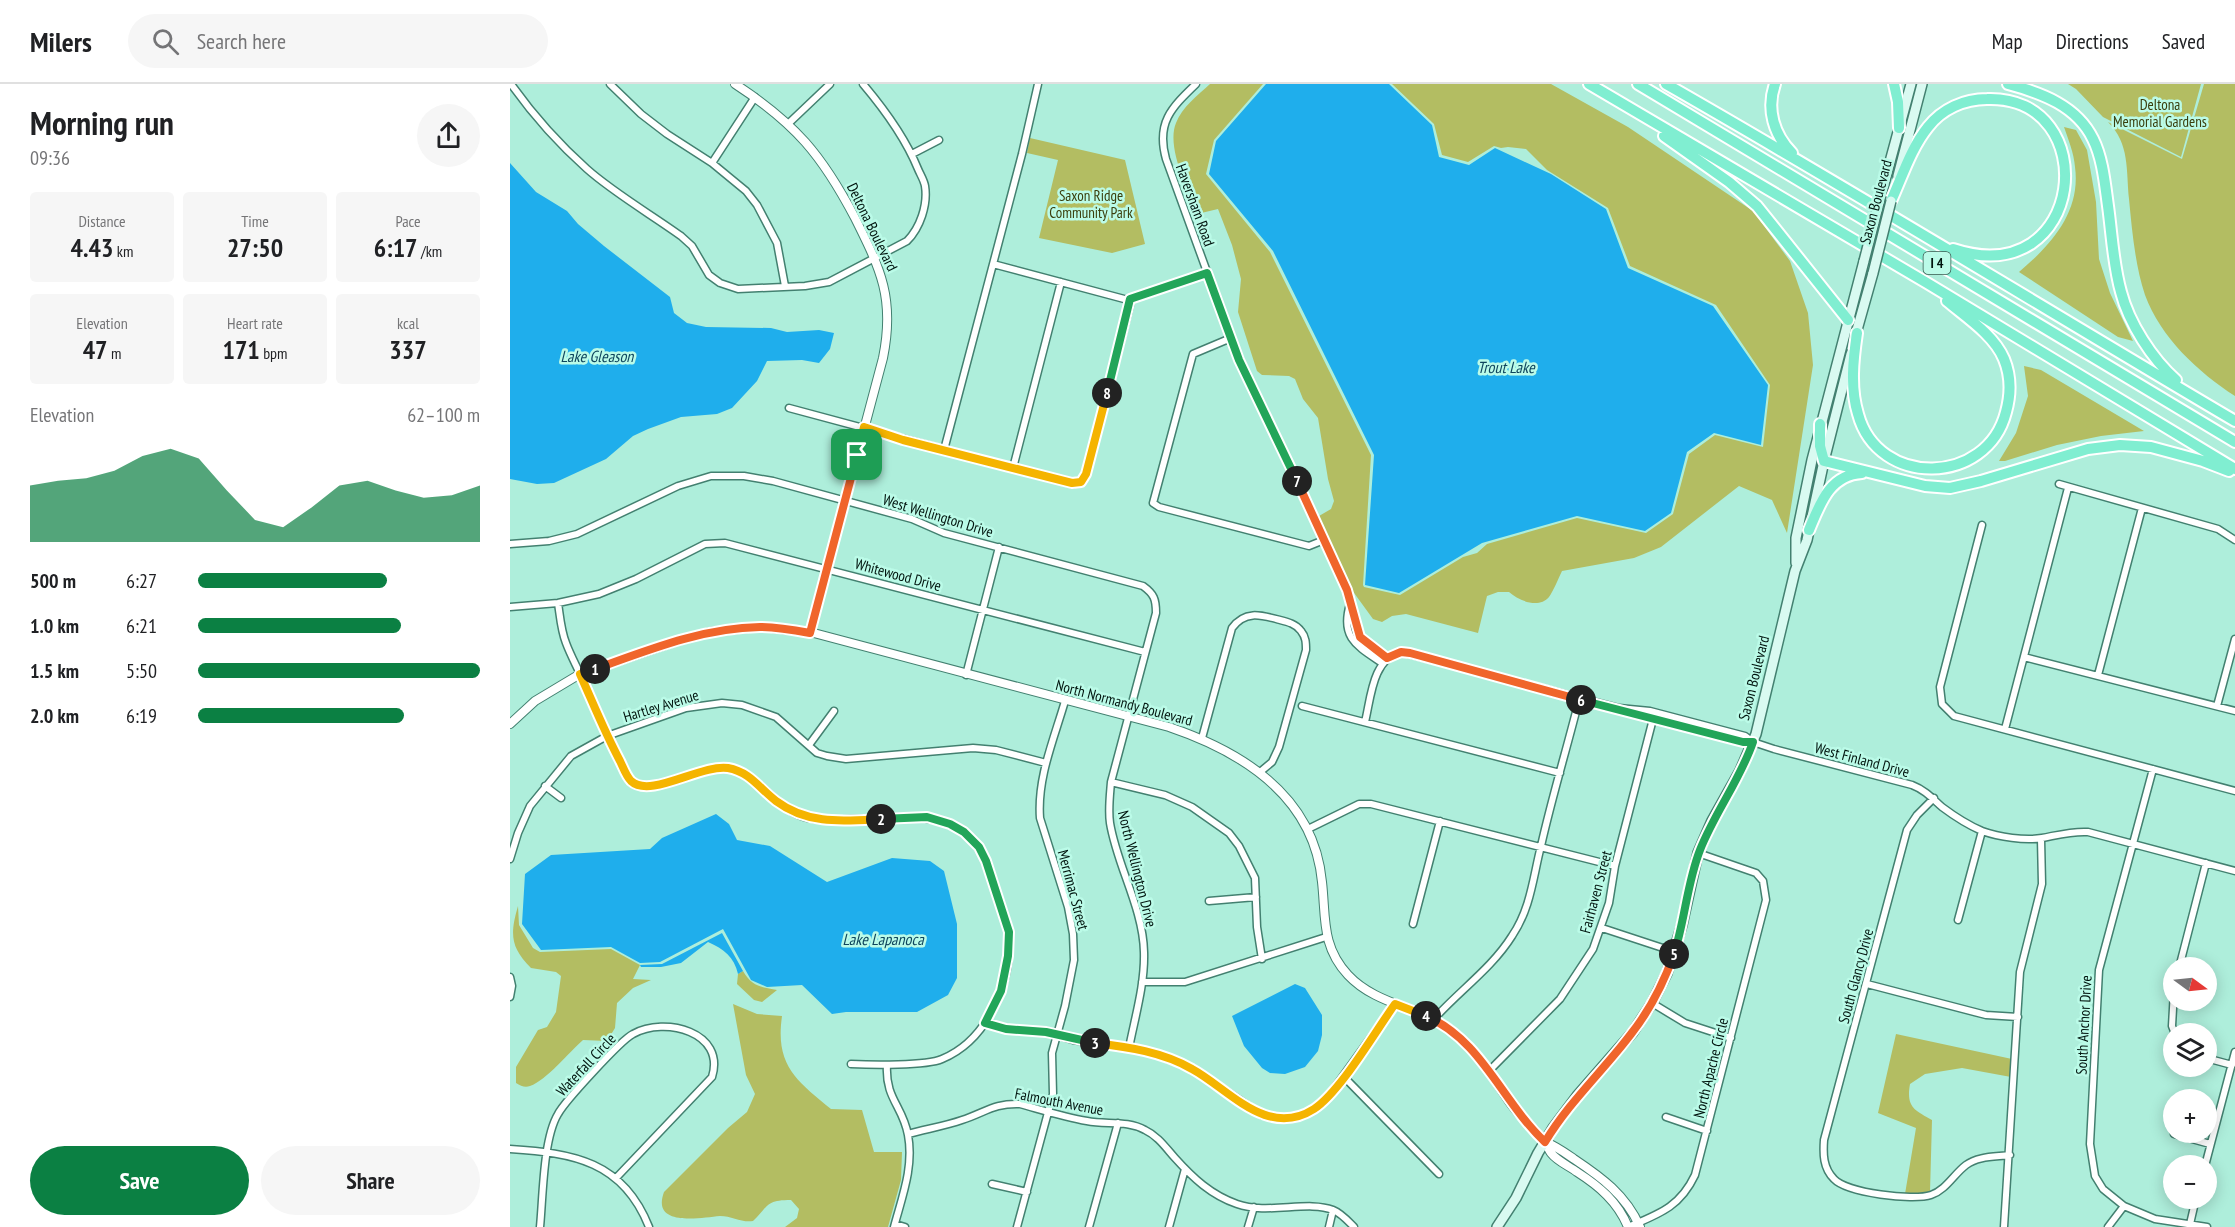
<!DOCTYPE html>
<html lang="en">
<head>
<meta charset="utf-8">
<style>
  :root { --surface:#fff; --page:#f6f6f6; --text:#202124; --muted:#757577; --line:#e0e0e0; --accent:#0b8043 }
  body { margin:0; font-family:"PT Sans Narrow",sans-serif; background:var(--page); color:var(--text); height:100vh; display:flex; flex-direction:column; font-size:22px; white-space:nowrap }
  * { box-sizing:border-box; margin:0 }
  p { font-size:20px; color:var(--muted) }
  .icon { flex:none; width:33px; height:33px; fill:none; stroke:currentColor; stroke-width:2; stroke-linecap:round; stroke-linejoin:round }
  .map { position:relative; flex:1; overflow:hidden }
  .drawer { display:flex; flex-direction:column; background:var(--surface); width:510px }
  .drawer>* { flex:none }
  .needle { width:39px; rotate:105deg }
  .fabs { position:absolute; left:1653px; top:873px; display:grid; gap:12px }
  .fabs a { display:grid; place-items:center; width:54px; height:54px; border-radius:50%; background:var(--surface); box-shadow:0 3px 15px #0003; font-size:30px }
  .pin { position:absolute; display:grid; place-items:center; width:51px; height:51px; color:#fff; margin:-26px; border-radius:12px; box-shadow:0 3px 9px #0006 }
  .km { position:absolute; width:30px; height:30px; margin:-15px; border-radius:50%; background:#222; color:#fff; font-size:16px; line-height:30px; text-align:center }
  .round { display:grid; place-items:center; flex:none; width:63px; height:63px; border-radius:32px; background:var(--page) }
  .headline { display:flex; align-items:center; justify-content:space-between; height:102px; padding:0 30px }
  h1 { font-size:33px; font-weight:700; line-height:45px }
  .figures { display:grid; grid-template-columns:repeat(3,1fr); gap:9px; height:102px; padding:6px 30px }
  .figures div { display:grid; align-content:center; border-radius:6px; background:var(--page); text-align:center }
  .figures b { font-size:26px; font-weight:700 }
  .figures small { font-size:16px; font-weight:400 }
  .figures p { font-size:16px }
  .chart { height:168px; padding:12px 30px }
  .chart p { display:flex; justify-content:space-between }
  .chart svg { width:100%; height:108px; margin-top:6px; fill:var(--accent); opacity:.7 }
  .primary-button { display:flex; gap:12px; margin-top:auto; padding:12px 30px }
  .primary-button a { flex:1; height:69px; border-radius:36px; background:var(--accent); color:#fff; font-size:24px; font-weight:700; line-height:69px; text-align:center }
  .primary-button a+a { background:var(--page); color:var(--text) }
  ul { padding:0 30px; list-style:none; font-size:20px }
  li { display:grid; grid-template-columns:96px 72px 1fr; align-items:center; height:45px }
  li i { height:15px; border-radius:8px; background:var(--accent) }
  header { display:flex; align-items:center; gap:36px; box-sizing:border-box; height:84px; padding:0 30px; background:var(--surface); border-bottom:2px solid var(--line) }
  header strong { font-size:28px }
  nav { display:flex; gap:33px; margin-inline-start:auto; font-size:21px }
  .search { width:420px; height:54px; background:var(--page); display:flex; align-items:center; gap:15px; box-sizing:border-box; padding:0 21px; border-radius:33px; color:var(--muted); font-size:22px }
  main { display:flex; flex:1; min-height:0 }
  .map>svg:first-child { display:block }
  .green { fill:#b3bd62 }
  .water { fill:#1faeec }
  .lines { fill:none; stroke-linecap:round; stroke-linejoin:round }
  .minor-casing { stroke:#438070; stroke-width:9 }
  .tertiary-casing { stroke:#438070; stroke-width:10 }
  .secondary-casing { stroke:#438070; stroke-width:12 }
  .motorway-casing { stroke:#fff; stroke-width:14 }
  .minor { stroke:#fff; stroke-width:6 }
  .tertiary { stroke:#fff; stroke-width:8 }
  .secondary { stroke:#d9faf1; stroke-width:9 }
  .motorway { stroke:#80eed1; stroke-width:10 }
  .secondary-bridge-casing { stroke:#438070; stroke-width:12; stroke-linecap:butt }
  .secondary-bridge { stroke:#d9faf1; stroke-width:9 }
  .split-1-casing { stroke:#fff; stroke-width:12 }
  .split-2-casing { stroke:#fff; stroke-width:12 }
  .split-3-casing { stroke:#fff; stroke-width:12 }
  .split-4-casing { stroke:#fff; stroke-width:12 }
  .split-5-casing { stroke:#fff; stroke-width:12 }
  .split-6-casing { stroke:#fff; stroke-width:12 }
  .split-7-casing { stroke:#fff; stroke-width:12 }
  .split-8-casing { stroke:#fff; stroke-width:12 }
  .split-9-casing { stroke:#fff; stroke-width:12 }
  .split-1 { stroke:#f0652b; stroke-width:8 }
  .split-2 { stroke:#f5b400; stroke-width:8 }
  .split-3 { stroke:#22a559; stroke-width:8 }
  .split-4 { stroke:#f5b400; stroke-width:8 }
  .split-5 { stroke:#f0652b; stroke-width:8 }
  .split-6 { stroke:#22a559; stroke-width:8 }
  .split-7 { stroke:#f0652b; stroke-width:8 }
  .split-8 { stroke:#22a559; stroke-width:8 }
  .split-9 { stroke:#f5b400; stroke-width:8 }
  .labels { text-anchor:middle; stroke-width:5; stroke-linejoin:round; paint-order:stroke }
  .shield { fill:#bbfbe8; stroke:#38594f; stroke-width:1.5 }
  .shield-label { font-size:14px; font-weight:bold; fill:#00140e }
  .park-label { font-size:15px; fill:#3a3e0d; stroke:#bbfbe8 }
  .street-label { font-size:15px; fill:#00140e; stroke:#bbfbe8 }
  .water-label { font-size:16px; font-style:italic; fill:#0e445d; stroke:#bbfbe8 }
</style>
</head>
<body>
<header>
<strong>Milers</strong>
<div class="search"><svg class="icon" aria-label="search" viewBox="0 0 24 24"><circle cx="10" cy="10" r="6"/><path d="M15 15l6 6"/></svg>Search here</div>
<nav><a>Map</a><a>Directions</a><a>Saved</a></nav>
</header>
<main>
<section class="drawer">
<div class="headline"><div><h1>Morning run</h1><p>09:36</p></div><a class="round"><svg class="icon" aria-label="share" viewBox="0 0 24 24"><path d="M12 15V3M7 8l5-5 5 5M5 13v7h14v-7"/></svg></a></div>
<div class="figures">
<div><p>Distance</p><b>4.43<small> km</small></b></div>
<div><p>Time</p><b>27:50</b></div>
<div><p>Pace</p><b>6:17<small> /km</small></b></div>
</div>
<div class="figures">
<div><p>Elevation</p><b>47<small> m</small></b></div>
<div><p>Heart rate</p><b>171<small> bpm</small></b></div>
<div><p>kcal</p><b>337</b></div>
</div>
<div class="chart"><p><span>Elevation</span>62–100 m</p>
<svg viewBox="0 0 160 44" preserveAspectRatio="none"><path d="M0 44V21L10 19L20 18L30 15L40 9L50 6L60 10L70 23L80 35L90 38L100 30L110 21L120 19L130 23L140 26L150 25L160 21V44z"/></svg>
</div>
<ul>
<li><b>500 m</b>6:27<i style="width:67%"></i></li>
<li><b>1.0 km</b>6:21<i style="width:72%"></i></li>
<li><b>1.5 km</b>5:50<i style="width:100%"></i></li>
<li><b>2.0 km</b>6:19<i style="width:73%"></i></li>
</ul>
<div class="primary-button"><a>Save</a><a>Share</a></div>
</section>
<div class="map">
<svg width="1725" height="1143" viewBox="0 0 1725 1143">
  <rect width="100%" height="100%" fill="#aeeedb"/>
  <path class="green" d="M700,0h53l-49,56 -8,34 64,78 101,203 -8,130 1,2 36,8 63,-38 14,-4 10,-9 90,-26 69,15 27,-19 16,-60 26,-19 48,12 7,-62 -54,-80 -86,-39 -22,-58 -61,-38 -21,-21 -18,-2 -7,1 -7,-2 -26,16 -26,-7 -8,-31 -42,-40h159l77,43 125,84 37,50 18,52 5,52 -26,168 -15,-33 -33,-14 -78,61 -27,11 -72,13c-4,8 -8,19 -13,26 -10,12 -30,4 -40,-5h-11l-11,4 -9,37 -72,-19 -14,2 -10,6 -9,-3 -24,-33 -30,-70 12,-7 3,-8 -6,-22 -10,-61 -15,-19 -8,-20 -6,-3 -27,-1 -5,-4 -19,-59 3,-33 -9,-34 -14,-36 -21,5c-9,-24 -31,-67 -21,-91 6,-16 22,-28 34,-39z
    M1558,0h133l-20,73 -78,-40 -27,-28z
    M1694,0h31v312c-37,-24 -74,-58 -90,-101 -10,-30 -13,-65 -16,-96 -3,-29 1,-55 -21,-77l74,37z
    M1554,43l12,3 11,20 9,52 3,57 11,34 23,48 -15,-4 -99,-65c32,-27 62,-60 56,-105 -1,-14 -7,-28 -11,-40z
    M520,54l95,22 20,84 -33,9 -73,-15 19,-78 -31,-7z
    M1514,282l17,4 103,61 -43,5 -44,9 -52,16h-6l17,-28 12,-37z
    M8,822l1,19 14,23 7,4 71,-3 29,16 -7,14 18,1 -18,8 -16,15 -2,25 -8,13 -24,-1c-14,12 -36,40 -53,46 -5,2 -9,0 -14,-3v-16l22,-37 9,-3 9,-15 5,-36 -5,-4 -25,-4c-21,-21 -21,-34 -13,-62z
    M233,887c9,16 19,16 34,19l-15,12 -8,-2 -17,-16 1,-10z
    M223,920l24,10 25,2c-7,49 14,64 49,93l31,1 12,42h28l-1,28 -13,47h-103l12,-9 2,-9 -8,-9c-26,0 -22,6 -38,21 -11,2 -21,-5 -33,-5 -21,2 -69,11 -56,-24l64,-64 19,-16 8,-18 -9,-19z
    M1386,950l116,25 -1,18 -49,-9 -37,6 -15,10c-4,23 4,26 22,36l-2,72 -16,3 -9,-1 11,-66 -38,-15z"/>
  <path class="water" d="M756,0h123l43,41 7,32 30,8 26,-17 56,26 55,35 22,59 85,38 55,79 -7,60 -47,-12 -27,19 -16,61 -26,18 -68,-15 -95,27 -83,50 -34,-8 9,-130 -101,-204 -64,-77 7,-33z
    M0,79l26,29 31,19 11,13 26,22 66,51 4,16 13,10 19,4 65,1 16,4 32,-2 15,3 -4,16 -11,14 -17,-3 -35,1 -10,20 -25,27 -15,6 -36,3 -33,12 -15,7 -27,23 -52,24 -17,1 -27,-5z
    M206,730l13,10 8,16 33,6 57,36 65,-24 38,3 14,10 13,53v54l-9,17 -31,17h-71l-14,2 -30,-29 -35,2 -16,-7 -28,-51 -63,33 -20,1 -29,-16 -70,3 -19,-26 3,-50 26,-19 99,-6 12,-11z
    M212,849l21,38 -5,3c-4,-17 -14,-25 -30,-32l-27,21 -20,4h-20l-1,-2 22,-1z
    M785,900l10,4 17,27v20l-4,16 -13,16 -20,7 -15,-1 -8,-5 -18,-22 -12,-30z"/>
  <g class="lines">
    <defs>
      <path id="minor" d="M1,0c22,31 48,60 76,85 27,24 65,46 94,67l11,10 17,29 11,8 18,6 67,-3 24,-4 78,-41c13,-13 21,-36 18,-55 -1,-6 -5,-12 -7,-17 -13,-32 -33,-59 -55,-85
        M100,0l31,30 26,20 45,29 34,28 11,14 20,38 8,43
        M686,0c-25,24 -40,39 -30,75l73,201 108,230 13,47 27,21
        M279,39l41,-39
        M402,70l27,-14
        M202,79l43,-66
        M483,180l135,36 79,-27
        M721,254l-38,16 -40,149 6,4 150,39 15,-6
        M279,324l283,76 9,-2 5,-8 44,-169v-6
        M434,366l78,-296 16,-70
        M503,384l48,-186
        M1549,400l159,45 17,11
        M1472,441l-42,162 2,17 12,12 281,75
        M0,460l39,-3 28,-7 101,-48 33,-10h33l29,5 139,38 32,14 199,53c11,8 13,13 13,27l-45,169c-1,13 -3,28 -1,41 7,43 33,85 34,129 1,32 -9,65 -15,96
        M48,519c2,13 3,28 8,40 4,11 10,22 15,33 13,29 25,59 40,87 3,6 6,15 12,19 19,15 66,-16 91,-14 35,2 50,43 84,50 46,8 119,-14 156,14 18,15 24,34 30,55 5,15 13,32 15,48 3,47 -21,105 -67,124 -16,7 -71,6 -91,5
        M840,520c-10,34 7,42 32,59
        M0,523l48,-4 41,-9 37,-15 69,-35 20,-1 420,109
        M1514,573l211,54
        M456,591l33,-128
        M1588,591l44,-167
        M792,622l258,67
        M1707,622l18,-67
        M1109,624l31,3 95,25 8,6 21,7 138,36c13,5 20,13 30,22 12,9 26,18 40,24 17,6 43,10 60,7 16,-3 30,-7 46,-6l147,39
        M855,638c6,-24 7,-63 36,-70l218,56 34,11 90,23h9
        M1495,645l63,-241
        M692,654l30,-110c13,-18 29,-13 48,-8 8,2 16,4 21,11 5,6 5,12 5,19l-27,97 -7,15 -12,10
        M299,661l25,-34
        M1643,685l-54,201 -9,174 5,32 8,13 21,17 31,13 52,8
        M601,698l54,13 27,12 37,26 10,13 16,32 2,49 5,32
        M35,702l16,12
        M1424,714l-17,17 -10,15 -83,310c-1,14 -1,28 10,39 13,14 79,22 97,16 15,-5 23,-21 35,-30 12,-9 29,-8 44,-10
        M798,745l51,-25h12l244,62
        M0,775l8,-26 12,-27 41,-50 36,-20 79,-28 36,-5 20,2 34,12 41,36 10,3 19,3 127,-11 23,2 50,13
        M699,817l47,-4
        M1448,836l24,-89
        M903,840l27,-103
        M1092,844l73,24
        M1669,884l27,-105
        M0,893l2,9 -2,11
        M632,898h43l141,-45
        M1357,900l119,31 32,2
        M1664,907l-2,35 3,8
        M1142,919l33,20 46,15
        M924,935c25,-28 58,-51 78,-83 19,-28 21,-59 29,-90 11,-49 26,-98 38,-146
        M475,939l21,6 40,3 27,8 56,8 26,6 37,14 70,47 14,3 19,-1 18,-7 15,-13 67,-93
        M1696,974l26,7
        M377,981c-2,34 16,41 21,70 6,32 -6,62 -14,92
        M979,987l71,-72 33,-50 16,-46 6,-37 38,-147
        M834,993l95,97
        M1156,1033l41,14
        M398,1050c18,-5 37,-8 54,-14 24,-8 32,-17 58,-16 22,6 44,13 67,17 19,4 40,-1 58,9 13,6 21,18 30,28 18,20 36,37 62,46 30,11 71,-4 96,6 8,3 15,11 21,17
        M1664,1050l36,10
        M0,1065c63,4 113,12 139,78
        M1695,1082l30,-114
        M482,1100l35,8
        M385,1140l10,3
        M1680,1140l6,-26
        M30,1143c3,-30 3,-88 18,-113 7,-13 63,-74 75,-80 32,-18 93,-2 79,43l-96,101
        M507,1143l36,-133 -1,-41 13,-47 9,-46 -1,-26 -5,-27 -28,-89c-3,-40 14,-79 25,-117
        M579,1143l29,-104
        M659,1143l16,-58
        M738,1143l6,-20
        M819,1143l4,-17
        M1118,1143c31,-13 52,-20 67,-52l71,-275 -3,-19 -7,-8 -58,-20
        M1494,1143l16,-255 22,-88 -1,-45
        M1598,1143l16,-21"/>
      <path id="tertiary" d="M225,0c60,39 87,71 120,134 26,52 40,81 28,140l-73,274
        M0,640l25,-23 45,-27 94,-32 36,-10 38,-4 14,-1 48,5 359,95c74,25 145,69 153,155 4,35 -1,64 26,93 28,30 72,32 103,55 26,20 42,48 60,74 10,14 23,24 33,37 3,4 4,8 7,12 6,8 18,13 26,19 22,14 41,30 51,55
        M1035,1058c11,4 19,10 29,17 27,18 52,36 66,68"/>
      <path id="secondary" d="M1388,92l24,-92
        M1371,111l30,-111
        M1345,253l18,-64
        M1286,479v-25l16,-78 52,-199
        M987,1143l19,-29 22,-45 15,-25 24,-32 56,-64 19,-29 15,-30 15,-48 16,-72 14,-32 28,-50 16,-37 39,-163 12,-31 17,-79 27,-107"/>
      <path id="motorway" d="M1079,0l338,199 308,186
        M1128,0l597,358
        M1156,0c191,109 379,225 569,337
        M1265,0c-9,25 -1,51 17,69
        M1384,0l4,18 1,26
        M1498,0c34,9 69,22 85,55 10,20 12,46 15,67 4,29 5,58 13,86 8,31 31,67 55,88
        M1154,52l65,46 28,24 91,114
        M1381,117c11,-24 20,-53 37,-74 14,-18 36,-28 59,-28 117,-4 100,194 -34,150
        M1347,249c-4,27 -7,55 1,81 20,74 129,72 148,-2 5,-18 5,-36 -2,-53 -10,-24 -38,-42 -57,-58
        M1310,340v22l4,15 101,25 25,2 31,-7 107,-32 32,-4 31,2 52,14 26,10
        M1299,446c11,-26 20,-55 53,-57"/>
    </defs>
    <use href="#minor" class="minor-casing"/>
    <use href="#tertiary" class="tertiary-casing"/>
    <use href="#secondary" class="secondary-casing"/>
    <use href="#motorway" class="motorway-casing"/>
    <use href="#minor" class="minor"/>
    <use href="#tertiary" class="tertiary"/>
    <use href="#secondary" class="secondary"/>
    <use href="#motorway" class="motorway"/>
    <defs>
      <path id="secondary-bridge" d="M1354,177l17,-66
        M1363,189l18,-72"/>
    </defs>
    <use href="#secondary-bridge" class="secondary-bridge-casing"/>
    <use href="#secondary-bridge" class="secondary-bridge"/>
  </g>
  <g class="lines">
    <defs>
      <path id="split-1" d="M85,585c53,-19 107,-41 165,-42 17,0 34,3 50,6l47,-178"/>
      <path id="split-2" d="M85,585l-15,5c13,29 25,59 40,87 3,6 6,15 11,20 19,18 70,-17 97,-13 22,4 31,20 48,33 32,24 67,20 105,18"/>
      <path id="split-3" d="M371,735l46,-2 23,7 14,8 15,15 7,14 23,71 -1,24 -7,35 -16,32 21,6 40,3 49,11"/>
      <path id="split-4" d="M585,959c33,4 68,9 97,26 37,20 75,70 122,40 26,-17 61,-77 81,-105l31,12"/>
      <path id="split-5" d="M916,932c56,24 76,86 119,126 24,-40 58,-71 86,-108 19,-24 33,-52 43,-80"/>
      <path id="split-6" d="M1071,616l162,42h10c-13,38 -38,70 -53,108 -13,33 -15,70 -26,104"/>
      <path id="split-7" d="M787,397l50,109 13,47 27,21 14,-6 9,1 171,47"/>
      <path id="split-8" d="M597,309l23,-94 77,-26 32,87 58,121"/>
      <path id="split-9" d="M347,371l7,-28 39,13 169,43 9,-1 5,-8 21,-81"/>
    </defs>
    <use href="#split-1" class="split-1-casing"/>
    <use href="#split-2" class="split-2-casing"/>
    <use href="#split-3" class="split-3-casing"/>
    <use href="#split-4" class="split-4-casing"/>
    <use href="#split-5" class="split-5-casing"/>
    <use href="#split-6" class="split-6-casing"/>
    <use href="#split-7" class="split-7-casing"/>
    <use href="#split-8" class="split-8-casing"/>
    <use href="#split-9" class="split-9-casing"/>
    <use href="#split-1" class="split-1"/>
    <use href="#split-2" class="split-2"/>
    <use href="#split-3" class="split-3"/>
    <use href="#split-4" class="split-4"/>
    <use href="#split-5" class="split-5"/>
    <use href="#split-6" class="split-6"/>
    <use href="#split-7" class="split-7"/>
    <use href="#split-8" class="split-8"/>
    <use href="#split-9" class="split-9"/>
  </g>
  <g class="labels">
    <rect class="shield" x="1413.5" y="168" width="27" height="22" rx="4.5"/>
    <g class="shield-label">
      <text x="1427" y="184">I 4</text>
    </g>
    <g class="park-label">
      <text x="1650" y="26">Deltona<tspan x="1650" dy="17">Memorial Gardens</tspan></text>
      <text x="581" y="117">Saxon Ridge<tspan x="581" dy="17">Community Park</tspan></text>
    </g>
    <g class="street-label">
      <text transform="translate(1366 118) rotate(-75)" y="5">Saxon Boulevard</text>
      <text transform="translate(685 121) rotate(70)" y="5">Haversham Road</text>
      <text transform="translate(362 143) rotate(64)" y="5">Deltona Boulevard</text>
      <text transform="translate(428 432) rotate(17)" y="5">West Wellington Drive</text>
      <text transform="translate(388 491) rotate(15)" y="5">Whitewood Drive</text>
      <text transform="translate(1244 594) rotate(-76)" y="5">Saxon Boulevard</text>
      <text transform="translate(614 619) rotate(15)" y="5">North Normandy Boulevard</text>
      <text transform="translate(151 622) rotate(-17)" y="5">Hartley Avenue</text>
      <text transform="translate(1352 676) rotate(15)" y="5">West Finland Drive</text>
      <text transform="translate(627 785) rotate(76)" y="5">North Wellington Drive</text>
      <text transform="translate(563 806) rotate(75)" y="5">Merrimac Street</text>
      <text transform="translate(1086 808) rotate(-75)" y="5">Fairhaven Street</text>
      <text transform="translate(1346 892) rotate(-75)" y="5">South Glancy Drive</text>
      <text transform="translate(1574 941) rotate(-87)" y="5">South Anchor Drive</text>
      <text transform="translate(76 981) rotate(-47)" y="5">Waterfall Circle</text>
      <text transform="translate(1201 984) rotate(-76)" y="5">North Apache Circle</text>
      <text transform="translate(549 1018) rotate(11)" y="5">Falmouth Avenue</text>
    </g>
    <g class="water-label">
      <text x="87" y="278">Lake Gleason</text>
      <text x="996" y="289">Trout Lake</text>
      <text x="373" y="861">Lake Lapanoca</text>
    </g>
  </g>
</svg>
<div class="fabs">
<a><svg class="needle" viewBox="-14 -14 28 28"><path d="M0-13l5 13h-10z" fill="#e53935"/><path d="M0 13l5-13h-10z" fill="#757577"/></svg></a>
<a><svg class="icon" aria-label="layers" viewBox="0 0 24 24"><path d="M12 4l9 5-9 5-9-5zM3 14l9 5 9-5"/></svg></a>
<a>+</a>
<a>−</a>
</div>
<div class="pin" style="left:347px;top:371px;background:#1e9e55"><svg class="icon" aria-label="arrive" viewBox="0 0 24 24"><path d="M6 21V4h12l-3 4 3 4H6"/></svg></div>
<b class="km" style="left:85px;top:585px">1</b>
<b class="km" style="left:371px;top:735px">2</b>
<b class="km" style="left:585px;top:959px">3</b>
<b class="km" style="left:916px;top:932px">4</b>
<b class="km" style="left:1164px;top:870px">5</b>
<b class="km" style="left:1071px;top:616px">6</b>
<b class="km" style="left:787px;top:397px">7</b>
<b class="km" style="left:597px;top:309px">8</b>
</div>
</main>
</body>
</html>
